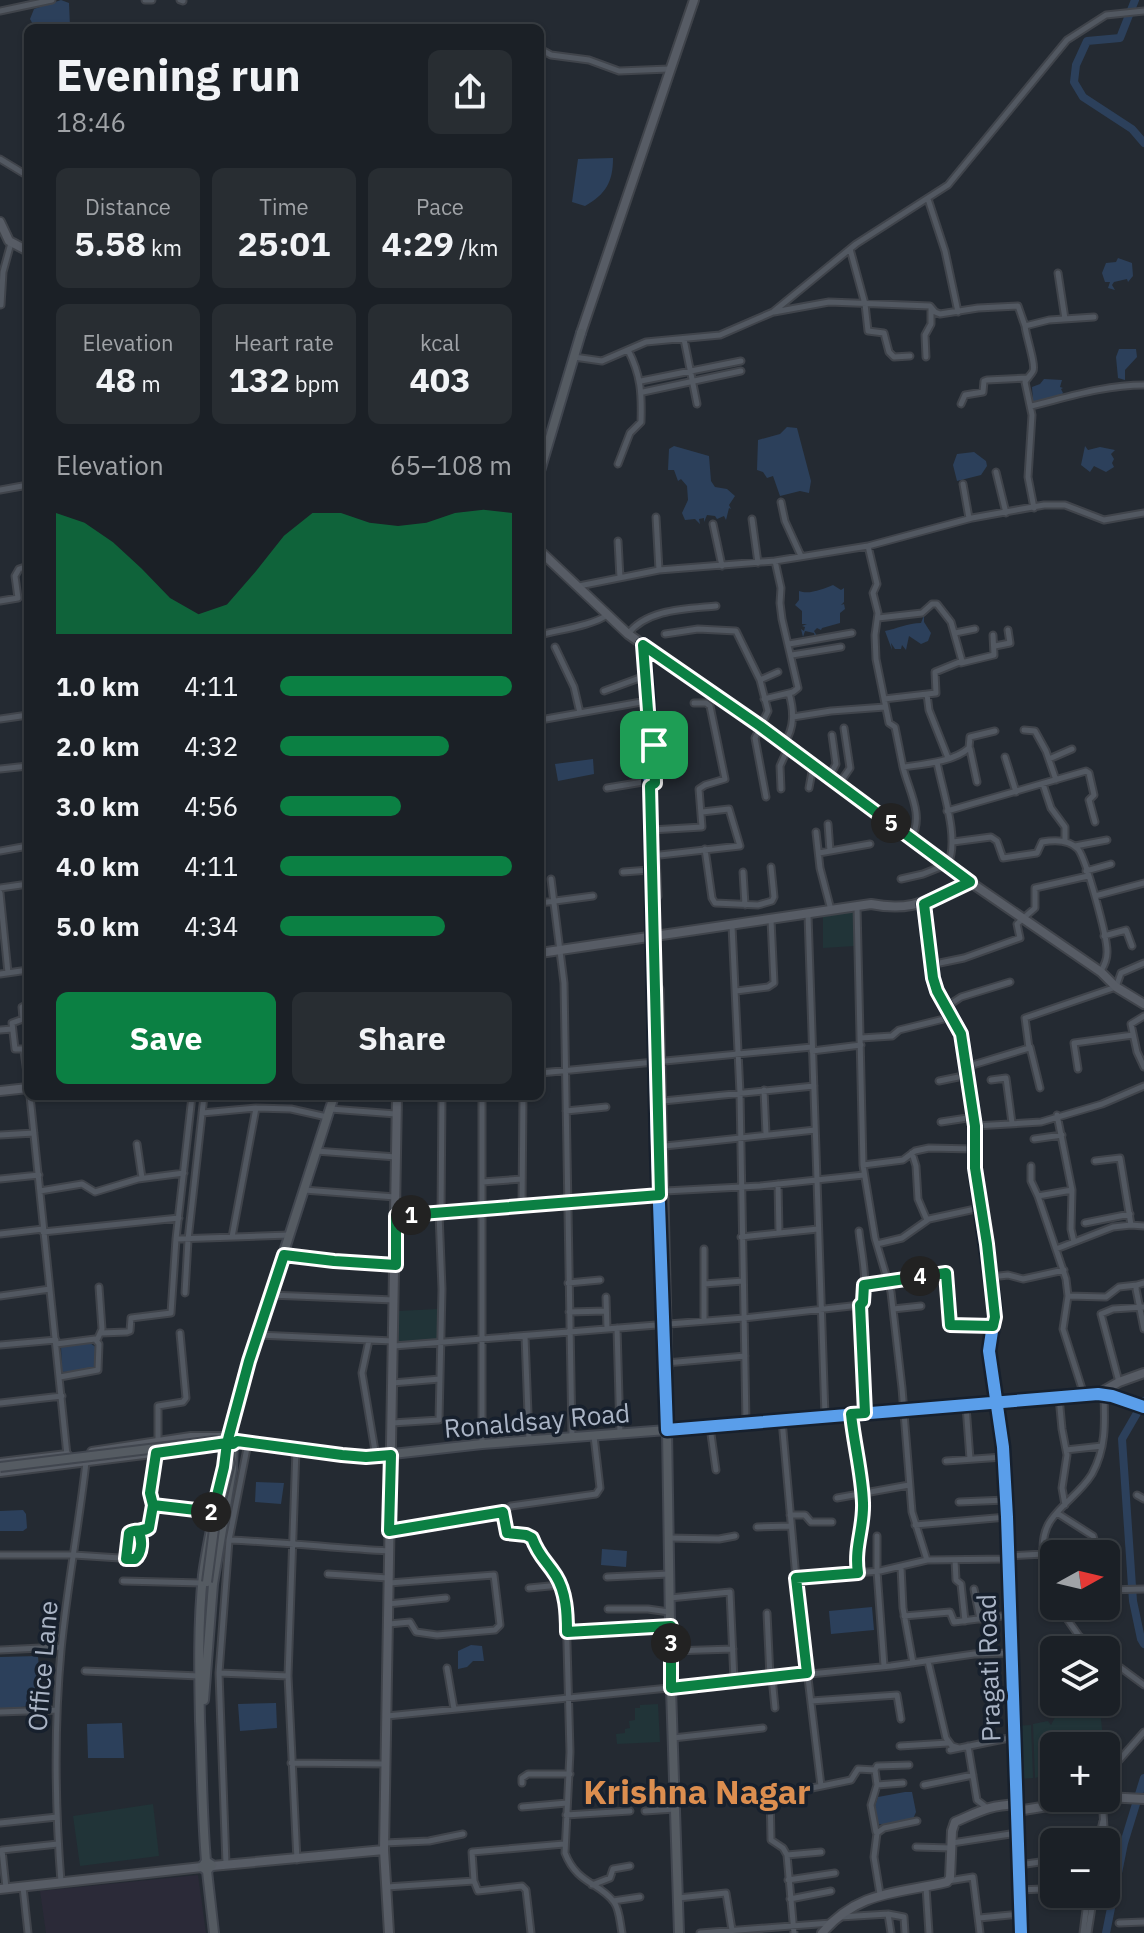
<!DOCTYPE html>
<html lang="en">
<head>
<meta charset="utf-8">
<style>
  :root { --surface:#1b2026; --page:#282d32; --text:#f1f3f6; --muted:#a0a3a7; --line:#393e43; --accent:#0b8043 }
  body { margin:0; font-family:"IBM Plex Sans",sans-serif; background:var(--page); color:var(--text); height:100vh; display:flex; flex-direction:column; font-size:30px; white-space:nowrap }
  * { box-sizing:border-box; margin:0 }
  p { font-size:26px; color:var(--muted) }
  .icon { flex:none; width:44px; height:44px; fill:none; stroke:currentColor; stroke-width:2; stroke-linecap:round; stroke-linejoin:round }
  .map { position:relative; flex:1; overflow:hidden }
  .sheet { position:absolute; left:24px; top:24px; width:520px; height:1076px; display:flex; flex-direction:column; background:var(--surface); border-radius:12px; box-shadow:0 2px 6px #0004,0 0 0 2px var(--line) }
  .sheet>* { flex:none }
  .needle { width:52px; rotate:82deg }
  .fabs { position:absolute; left:1040px; top:1540px; display:grid; gap:16px }
  .fabs a { display:grid; place-items:center; width:80px; height:80px; border-radius:12px; background:var(--surface); box-shadow:0 2px 6px #0004,0 0 0 2px var(--line); font-size:40px }
  .pin { position:absolute; display:grid; place-items:center; width:68px; height:68px; color:#fff; margin:-34px; border-radius:16px; box-shadow:0 4px 12px #0006 }
  .km { position:absolute; width:40px; height:40px; margin:-20px; border-radius:50%; background:#222; color:#fff; font-size:22px; line-height:40px; text-align:center }
  .round { display:grid; place-items:center; flex:none; width:84px; height:84px; border-radius:12px; background:var(--page) }
  .overview { display:flex; align-items:center; justify-content:space-between; height:136px; padding:0 32px }
  h1 { font-size:44px; font-weight:700; line-height:60px }
  .stats { display:grid; grid-template-columns:repeat(3,1fr); gap:12px; height:136px; padding:8px 32px }
  .stats div { display:grid; align-content:center; border-radius:12px; background:var(--page); text-align:center }
  .stats b { font-size:34px; font-weight:700 }
  .stats small { font-size:22px; font-weight:400 }
  .stats p { font-size:22px }
  .chart { height:224px; padding:16px 32px }
  .chart p { display:flex; justify-content:space-between }
  .chart svg { width:100%; height:144px; margin-top:8px; fill:var(--accent); opacity:.7 }
  .button { display:flex; gap:16px; margin-top:auto; padding:16px 32px }
  .button a { flex:1; height:92px; border-radius:12px; background:var(--accent); color:#fff; font-size:32px; font-weight:700; line-height:92px; text-align:center }
  .button a+a { background:var(--page); color:var(--text) }
  ul { padding:0 32px; list-style:none; font-size:26px }
  li { display:grid; grid-template-columns:128px 96px 1fr; align-items:center; height:60px }
  li i { height:20px; border-radius:10px; background:var(--accent) }
  .map>svg:first-child { display:block }
  .medical { fill:#2b2a38 }
  .green { fill:#213438 }
  .water { fill:#2c405b }
  .lines { fill:none; stroke-linecap:round; stroke-linejoin:round }
  .river { stroke:#2c405b; stroke-width:8 }
  .street-casing { stroke:#40444b; stroke-width:9 }
  .secondary-casing { stroke:#40444b; stroke-width:12 }
  .primary-casing { stroke:#41464f; stroke-width:12 }
  .street { stroke:#525861; stroke-width:5 }
  .secondary { stroke:#575c65; stroke-width:8 }
  .primary { stroke:#555b62; stroke-width:8 }
  .primary-bridge-casing { stroke:#41464f; stroke-width:12; stroke-linecap:butt }
  .primary-bridge { stroke:#555b62; stroke-width:8 }
  .cycleway-casing { stroke:#17202d; stroke-width:17 }
  .cycleway { stroke:#5a9eea; stroke-width:12 }
  .route-casing { stroke:#fff; stroke-width:16 }
  .route { stroke:#0b8043; stroke-width:10 }
  .labels { text-anchor:middle; stroke-width:7; stroke-linejoin:round; paint-order:stroke }
  .street-label { font-size:26px; fill:#abb5c6; stroke:#17202d }
  .district-label { font-size:34px; font-weight:bold; fill:#dc8e4f; stroke:#17202d }
</style>
</head>
<body>
<div class="map">
<svg width="1144" height="1933" viewBox="0 0 1144 1933">
  <rect width="100%" height="100%" fill="#242a32"/>
  <path class="medical" d="M198,1875l8,58h-160l-6,-42z"/>
  <path class="green" d="M853,910l2,36 -32,2v-31z
    M438,1309v31l-39,2 -1,-31z
    M1063,1702h36l5,44h-50v27l-19,5 -2,-54 15,-3 3,4z
    M658,1704l2,38 -43,2 -1,-10 9,-1v-4l5,-1 -1,-7 6,-1v-12h5v-3z
    M1031,1725l2,53 -16,1 -1,-53z
    M153,1804l6,52 -79,10 -7,-50z"/>
  <path class="water" d="M61,0l8,3 1,24 -35,1 -5,-9 4,-10z
    M613,158c0,24 -7,36 -28,48l-13,-4 6,-43z
    M1118,258l14,5 1,13 -5,6 -1,-3 -13,3 -2,3 3,5 -7,-2 2,-6h-5l-3,-9 4,-10 10,-1z
    M1119,349h17l1,8 -12,13v10l-7,-2 -2,-21z
    M1044,379l18,1 -2,7 3,1 -2,1 2,4c-6,7 -21,12 -30,8l-1,-14 8,-3z
    M787,427l10,1 14,53 -2,12 -9,-2 -20,5 -7,-20 -6,2 -4,-6 -6,-2 1,-30 22,-6z
    M674,446l35,10 2,25 4,6 12,2 8,7 -6,9 2,4 -2,-1 -3,12 -2,-4 -7,3 -2,-3 -8,-1 -3,7v-4l-5,1 1,5 -5,-5 -10,1 -3,-7 6,-13 -1,-14 -6,-7 -3,2 -4,-11h-6l1,-21z
    M1085,446l3,4 12,-3 15,3 -4,4 3,5 -2,4 2,4 -8,5 -12,-6 -4,6 -9,-7z
    M974,452l12,9 1,5 -6,9 -24,6 -4,-16 4,-11z
    M833,585l8,5 3,-2v14l-3,3 3,-1 1,5 -5,4v10l-18,5 -1,2 -4,-2 -3,3 3,5 -1,5 -2,-8 -9,-2 -2,6 -2,-8 3,2 1,-4 -3,-1 5,-2h-5v-13l-7,-6 4,-5v-9c10,4 24,-2 34,-6z
    M924,615v7l7,11 -3,8 -7,3 -12,-8 -3,14 -4,-5 -1,4h-6l-4,-6 1,7 -7,-19c11,-2 23,-8 36,-8z
    M593,759l1,15 -36,7 -3,-17z
    M90,1343l7,5 1,16 -3,6 -33,2 -1,-26z
    M256,1482l28,1 -3,21 -26,-2z
    M23,1510l3,4 1,14 -4,3h-23v-20z
    M602,1549l25,2 -1,16 -25,-2z
    M872,1607l2,23 -43,4 -2,-23z
    M471,1645l11,1 2,15h-11l-6,6 -9,2v-18z
    M38,1656l4,49 -42,4v-52z
    M276,1703l1,25 -37,3 -2,-27z
    M122,1723l2,35h-36l-1,-34z
    M905,1792h7l4,20 -3,7 -24,6 -13,-1 -2,-15 4,-12z"/>
  <g class="lines">
    <path class="river" d="M1135,0l-15,38 -33,3 -11,24 -2,17 9,15 49,32 12,14
      M1144,1401l-22,38 11,162 8,38 3,5
      M1106,1933l18,-90 20,-65"/>
    <defs>
      <path id="street" d="M145,0h7
        M180,0l3,1
        M0,11l52,-11
        M540,49l11,6 38,5 30,11 50,-2
        M0,159l28,17
        M928,199l17,52 13,61
        M850,249l15,55 3,27 16,2 5,19 5,5 16,-1
        M1058,273l7,46
        M1,305l2,-33 8,-29
        M774,312l55,-10 101,4 5,6 5,2 38,-6 40,-2 7,20 24,-6 45,-3
        M1025,326c1,10 11,39 8,45 -2,4 -6,7 -8,11l7,33 -4,62 6,31
        M684,339l13,65
        M574,357l28,4 44,-19 74,-7 53,-23 83,-68 92,-59 119,-145 39,-25 38,-4
        M926,357l-1,-22 6,-11v-15
        M641,381l100,-20
        M643,392l98,-21
        M961,404l4,-9 18,-3 1,-11 3,-1 40,-2
        M1031,406c37,-9 74,-21 113,-21
        M618,464l12,-31 11,-11c1,-28 0,-47 -13,-72
        M996,472l10,41
        M963,484l6,34
        M0,490l28,-5
        M781,502l4,19 16,35
        M752,519l6,44
        M713,524l9,42
        M618,541l2,37
        M868,546l9,38 -4,9 5,20 -3,22 1,24 13,64 6,4 8,40
        M659,570l116,-9 93,-15 104,-28 72,-13h21l39,15 40,-7
        M579,586l80,-16 -3,-53
        M0,601l18,-3 -3,-22 4,-7 9,-3
        M878,618l44,-5 10,-9h5l14,18 11,39 -27,11 1,21 -52,6
        M955,633l20,-4
        M628,634c19,-25 58,-25 88,-28
        M665,634l33,-5 38,2 24,49
        M540,635c18,-5 54,-10 67,-20
        M789,644l63,-11
        M995,646l15,-3 -2,-13
        M555,647l19,40 6,26
        M792,655l49,-8
        M961,663l33,-8 -1,-20
        M604,691l41,-15
        M927,694l2,16 19,48
        M764,699l29,-7 5,-4 -16,-69 -2,-16 1,-15 -6,-27
        M793,717l38,-6 54,-4
        M0,719l28,-4
        M540,720l107,-19
        M650,724l3,3 2,56 -4,3
        M1024,730l11,1 11,20 10,29
        M784,744c11,-17 10,-33 5,-51
        M970,749l7,33
        M1005,757l11,35
        M1049,759l23,-10
        M0,769l28,-3
        M829,777l7,-13 -4,-29
        M839,784l11,-16 -6,-40
        M1043,784l8,24 14,19v14
        M607,788l42,-7
        M809,788l4,-22
        M781,789l-1,-23 8,-18
        M766,797l-11,-59 13,-27 -8,-31 18,-8
        M947,811l139,-40 3,2 5,22 -5,5 6,22
        M828,824l2,27
        M651,830l51,-3 -3,-38 6,-4 20,-6 -15,-73 -4,-3h-12
        M816,832l4,36 11,42
        M911,838c14,-22 -3,-49 -8,-71 21,-3 50,-5 66,-19l1,-11 25,-6
        M953,842l38,-5 6,4 6,17 34,-5 5,-11c11,-2 27,-3 36,7 8,10 30,89 29,104 0,7 -3,13 -6,18
        M1075,846l32,-6
        M705,849l7,49 3,5 43,2 14,-4 2,-4 -3,-30
        M0,851l28,-5
        M819,853l51,-9
        M651,856l89,-10 -11,-37 -27,3
        M1086,871l25,-7
        M623,872l27,-2
        M743,872l2,33
        M551,879l13,104 8,454
        M901,879l22,-5 25,-10c12,-26 -6,-74 -11,-102
        M0,888l28,-4
        M0,893l8,80
        M1095,896l49,-13
        M540,903l53,-7
        M653,904l5,-8 -2,-41
        M924,904l9,74 4,13 24,43 14,92v42l20,143 -6,40 8,52
        M857,907l6,258 12,73 16,54 11,96 10,124 15,48
        M808,915l17,501
        M732,926l8,167 6,330
        M1104,936l22,-6 6,16
        M930,965l34,-7 56,-20 -3,-14 18,-16v-20l53,-12
        M0,974l28,-4
        M655,978l5,11 9,379 -3,4
        M736,991l32,-4 6,-4 -3,-63
        M946,1007l15,-10 49,-15
        M1144,1016l-13,8 6,28 7,15
        M0,1030l12,-1
        M861,1038l31,-2 7,-6 53,-13
        M28,1046l-4,5 4,30
        M1030,1047l10,41
        M24,1049h-9l-3,-26 11,-4 -1,-12 6,-3
        M812,1051l49,-6
        M966,1067l63,-19 -4,-30 91,-31 5,-14 23,-10
        M1078,1069l-4,-26 59,-8
        M540,1073l272,-26
        M991,1080l15,-2 6,45
        M939,1081l29,-6
        M764,1090l2,44
        M30,1096l37,359
        M482,1096v347
        M663,1101l151,-15
        M256,1108l35,1 36,8
        M330,1109l66,5
        M566,1111l40,-4
        M202,1113l54,-5 -24,129
        M1057,1115l15,75 -34,6 28,83 2,17 -5,33 21,66
        M941,1122l33,-5
        M975,1126l66,-4 61,-18 42,-18
        M0,1135l34,-2
        M1034,1139l28,-4
        M137,1144l5,34
        M665,1146l150,-16
        M316,1151l80,6
        M912,1153l4,13 2,33 9,21
        M1095,1161l25,-3 11,67
        M863,1165l40,-5 12,-9 14,-3 45,1
        M1031,1166v15l7,15
        M0,1179l39,-4
        M482,1182l40,-3
        M778,1184l1,49
        M304,1190l91,7
        M1072,1190l-1,39 3,13
        M40,1191l42,-7 13,8 43,-13 46,-6
        M665,1191l95,-5 104,-11
        M522,1205l1,-109
        M441,1213l1,-117
        M396,1216l263,-21
        M1085,1223l45,-9
        M43,1232l136,-14
        M0,1234l43,-5
        M741,1237l77,-8
        M176,1239l113,-4
        M877,1244l25,-6 27,-19 51,-11
        M704,1249v72
        M1056,1249l57,-22 18,-2 13,1
        M284,1255l21,4 90,6
        M991,1277l17,-2 15,4 41,-9
        M889,1280l57,-7 4,52 43,1
        M568,1283l32,-3
        M1144,1283l-7,2 -1,4 8,40
        M704,1284l39,-3
        M864,1285l25,-3
        M185,1293l3,-53 16,-144
        M270,1295l124,5
        M0,1296l50,-7
        M1068,1296l38,1 13,-10 18,-2
        M606,1297l1,32
        M860,1305l5,108
        M893,1309l28,-3
        M569,1312l37,-1
        M617,1328l3,106
        M101,1333l26,-1 3,-1 1,-13 40,-5 5,-74 16,-143
        M258,1335l135,6
        M525,1336l4,104
        M97,1340l5,-11 -3,-42
        M369,1340l-7,33 14,84
        M56,1344l39,-5 4,5 -1,26 -38,7
        M0,1345l56,-5
        M394,1346l350,-28 116,-13c10,-19 1,-53 -1,-74
        M666,1363l79,-7
        M1119,1382l-18,-68 12,-5 31,-2
        M392,1383l48,-4
        M1059,1397l3,32 5,26 -5,33 3,17
        M0,1403l62,-7
        M966,1406l4,53
        M852,1415c2,30 11,58 11,89 1,24 -9,43 -5,69
        M782,1420l14,158 25,208
        M392,1423l47,-3 3,-131 -3,-76
        M710,1427l6,43
        M158,1442v-36l25,-4 3,-4 -6,-65
        M296,1449l-8,227 9,184
        M1066,1450l36,-4
        M156,1453l-6,40 3,12 60,7
        M946,1461l57,-4
        M1137,1495l7,4
        M837,1498l72,-13
        M959,1502l47,-2
        M503,1512l4,21 19,2 6,3 5,16 20,23 9,32 4,143 -5,101c12,31 34,29 49,49 6,8 6,22 8,31
        M1057,1513l36,23 2,7 -2,11
        M790,1515h15l6,7h21
        M915,1525l92,-8
        M757,1527l34,-1
        M389,1531l111,-17 11,-8 85,-12 4,-6 -6,-52
        M877,1536v35l7,95
        M669,1538l50,1 16,-3
        M229,1540c53,2 106,8 159,11
        M0,1555h74l61,4c7,-6 8,-20 3,-28
        M1008,1556l36,-2
        M126,1559l3,-26 19,-3 5,-25
        M955,1560l1,20 5,4 4,37
        M901,1567l2,41 10,55
        M328,1574l60,4
        M607,1577l62,-3
        M796,1578l84,-7 47,-11 80,-1
        M123,1581l79,2
        M529,1588l31,-3
        M974,1589l6,30
        M1106,1590l38,-1
        M1054,1597c-9,-21 -18,-56 -3,-77 12,-17 30,-28 41,-46 14,-25 13,-51 12,-78
        M670,1598l60,-6 4,88
        M388,1604l58,-6
        M1058,1606l21,30 18,14
        M608,1609h40l21,3
        M767,1613l3,64
        M904,1616l46,-4 4,10 56,-7
        M389,1624l21,-2 6,10 21,3 58,-5 5,-5 -6,-50 -105,8
        M567,1632l103,-6
        M0,1650l61,-3
        M671,1651l62,-2
        M1106,1657l38,28
        M928,1661l18,77 6,8 7,2
        M447,1668l7,41
        M85,1671l114,5
        M219,1673l69,3
        M772,1677l3,31
        M811,1701l86,-6 4,24
        M0,1712l56,-2
        M387,1716l504,-50 83,-12 37,-1
        M673,1738l90,-10
        M900,1746l48,-3
        M968,1746l9,54 9,7
        M950,1750l64,-13
        M291,1763l94,1
        M875,1770l2,-4 32,-1
        M1106,1775l38,-43
        M522,1783v-5l6,-4h42
        M924,1785l49,-10
        M1102,1798l3,44
        M522,1807l45,-4
        M645,1811l30,-2
        M566,1815l64,-4
        M0,1823l57,-6
        M876,1832l-5,-27 6,-20
        M1098,1842l5,-21
        M384,1843l45,-2 34,-7
        M952,1843l65,-10
        M916,1847l35,1
        M821,1852l-34,3 -4,-7 -12,-8 -1,-47 32,-3 49,-10 7,-11 17,1 2,15 26,-2
        M787,1855l7,78
        M226,1864l-7,-191 10,-133 19,-97
        M1019,1865l35,-5
        M788,1880l47,-7
        M474,1881l-2,-29 92,-8
        M948,1881l25,-4 7,56
        M61,1882c-6,-77 -7,-155 0,-232 6,-63 18,-125 25,-188
        M592,1885l18,-7 3,-9 17,-3
        M23,1887l5,46
        M387,1887l87,-6 4,10 44,-5 4,4 5,43
        M926,1887l3,46
        M6,1888l-4,-38 56,-6
        M1020,1890l22,-1 4,6h13
        M880,1894l-6,-37 3,-24 7,-5 33,-7
        M678,1898l48,-5 6,37
        M790,1899l41,-8
        M613,1901l27,-4
        M888,1914l16,3 1,16
        M840,1917l48,-3 3,19
        M979,1918l41,-4
        M1119,1923l25,-1
        M700,1933l131,-10
        M1083,1933l5,-39
        M1088,1933l6,-39"/>
      <path id="secondary" d="M0,222l9,19 19,10
        M581,333l113,-333
        M540,551l88,83 132,92 210,156 131,90 15,15 28,17
        M643,645l5,55 9,447 10,283 431,-36 14,2 32,11
        M540,953l331,-49c45,9 60,-7 99,-22
        M0,1091l28,-3
        M1098,1394l21,-12 25,-9
        M997,1403l6,44 4,70 14,416
        M92,1452l99,-15h42
        M0,1463l67,-8
        M0,1472l224,-28
        M1106,1797l38,2
        M1017,1811l81,-13
        M212,1866l172,-16
        M0,1889l202,-22
        M389,1933l-5,-83 13,-754
        M822,1933c37,-43 75,-39 125,-51l3,-4 2,-47 3,-9c26,-11 31,-16 62,-18"/>
      <path id="primary" d="M540,471l41,-138
        M230,1434l19,-73 85,-265
        M237,1441l129,16 116,-13 185,-14 4,258 8,245
        M204,1700l9,-116 19,-114 1,-33
        M206,1861l6,4 -5,6 -5,-4 4,-6c-4,-47 -4,-93 -6,-140 -1,-49 -2,-98 3,-146 6,-47 21,-92 24,-139l3,-2 3,3
        M207,1871l7,62"/>
    </defs>
    <use href="#street" class="street-casing"/>
    <use href="#secondary" class="secondary-casing"/>
    <use href="#primary" class="primary-casing"/>
    <use href="#street" class="street"/>
    <use href="#secondary" class="secondary"/>
    <use href="#primary" class="primary"/>
    <defs>
      <path id="primary-bridge" d="M0,1467l215,-26 13,11 2,11 -16,66 -7,53"/>
    </defs>
    <use href="#primary-bridge" class="primary-bridge-casing"/>
    <use href="#primary-bridge" class="primary-bridge"/>
    <defs>
      <path id="cycleway" d="M643,645l5,55 9,447 10,283 431,-36 14,2 32,11
        M924,904l9,74 4,13 24,43 14,92v42l20,143 -6,40 14,96 4,70 14,416"/>
    </defs>
    <use href="#cycleway" class="cycleway-casing"/>
    <use href="#cycleway" class="cycleway"/>
  </g>
  <g class="lines">
    <defs>
      <path id="route" d="M654,745l1,38 -5,3c3,136 7,273 10,409l-264,21v49l-62,-4 -50,-6 -35,106 -22,82 -71,10 -6,40 3,12 -4,23 -11,3c5,9 4,22 -3,28h-9l3,-26c6,-5 14,0 20,-5l4,-23 60,7 11,-45 3,-24 6,1 4,-3 105,14 24,2 25,-2 -2,76 114,-19 4,21 19,2 6,3c7,19 14,22 24,38 10,16 11,37 11,56l104,-6v62l136,-15 -11,-95 62,-5c-4,-26 6,-45 5,-70 -1,-30 -9,-59 -12,-89l14,-1 -5,-108 3,-3 1,-17 82,-12 4,52 43,1 2,-9 -8,-73 -12,-76v-42l-14,-92 -24,-43 -4,-13 -9,-74 46,-22 -210,-156 -117,-81 6,79 3,2 2,19"/>
    </defs>
    <use href="#route" class="route-casing"/>
    <use href="#route" class="route"/>
  </g>
  <g class="labels">
    <g class="street-label">
      <text transform="translate(537 1421) rotate(-5)" y="9">Ronaldsay Road</text>
      <text transform="translate(43 1666) rotate(-85)" y="9">Office Lane</text>
      <text transform="translate(989 1668) rotate(-92)" y="9">Pragati Road</text>
    </g>
    <g class="district-label">
      <text x="697" y="1804">Krishna Nagar</text>
    </g>
  </g>
</svg>
<div class="fabs">
<a><svg class="needle" viewBox="-14 -14 28 28"><path d="M0-13l5 13h-10z" fill="#e53935"/><path d="M0 13l5-13h-10z" fill="#a0a3a7"/></svg></a>
<a><svg class="icon" aria-label="layers" viewBox="0 0 24 24"><path d="M12 4l9 5-9 5-9-5zM3 14l9 5 9-5"/></svg></a>
<a>+</a>
<a>−</a>
</div>
<div class="pin" style="left:654px;top:745px;background:#1e9e55"><svg class="icon" aria-label="arrive" viewBox="0 0 24 24"><path d="M6 21V4h12l-3 4 3 4H6"/></svg></div>
<b class="km" style="left:411px;top:1215px">1</b>
<b class="km" style="left:211px;top:1512px">2</b>
<b class="km" style="left:671px;top:1643px">3</b>
<b class="km" style="left:920px;top:1276px">4</b>
<b class="km" style="left:891px;top:823px">5</b>
<section class="sheet">
<div class="overview"><div><h1>Evening run</h1><p>18:46</p></div><a class="round"><svg class="icon" aria-label="share" viewBox="0 0 24 24"><path d="M12 15V3M7 8l5-5 5 5M5 13v7h14v-7"/></svg></a></div>
<div class="stats">
<div><p>Distance</p><b>5.58<small> km</small></b></div>
<div><p>Time</p><b>25:01</b></div>
<div><p>Pace</p><b>4:29<small> /km</small></b></div>
</div>
<div class="stats">
<div><p>Elevation</p><b>48<small> m</small></b></div>
<div><p>Heart rate</p><b>132<small> bpm</small></b></div>
<div><p>kcal</p><b>403</b></div>
</div>
<div class="chart"><p><span>Elevation</span>65–108 m</p>
<svg viewBox="0 0 160 44" preserveAspectRatio="none"><path d="M0 44V7L10 10L20 16L30 24L40 33L50 38L60 35L70 25L80 14L90 7L100 7L110 10L120 11L130 10L140 7L150 6L160 7V44z"/></svg>
</div>
<ul>
<li><b>1.0 km</b>4:11<i style="width:100%"></i></li>
<li><b>2.0 km</b>4:32<i style="width:73%"></i></li>
<li><b>3.0 km</b>4:56<i style="width:52%"></i></li>
<li><b>4.0 km</b>4:11<i style="width:100%"></i></li>
<li><b>5.0 km</b>4:34<i style="width:71%"></i></li>
</ul>
<div class="button"><a>Save</a><a>Share</a></div>
</section>
</div>
</body>
</html>
